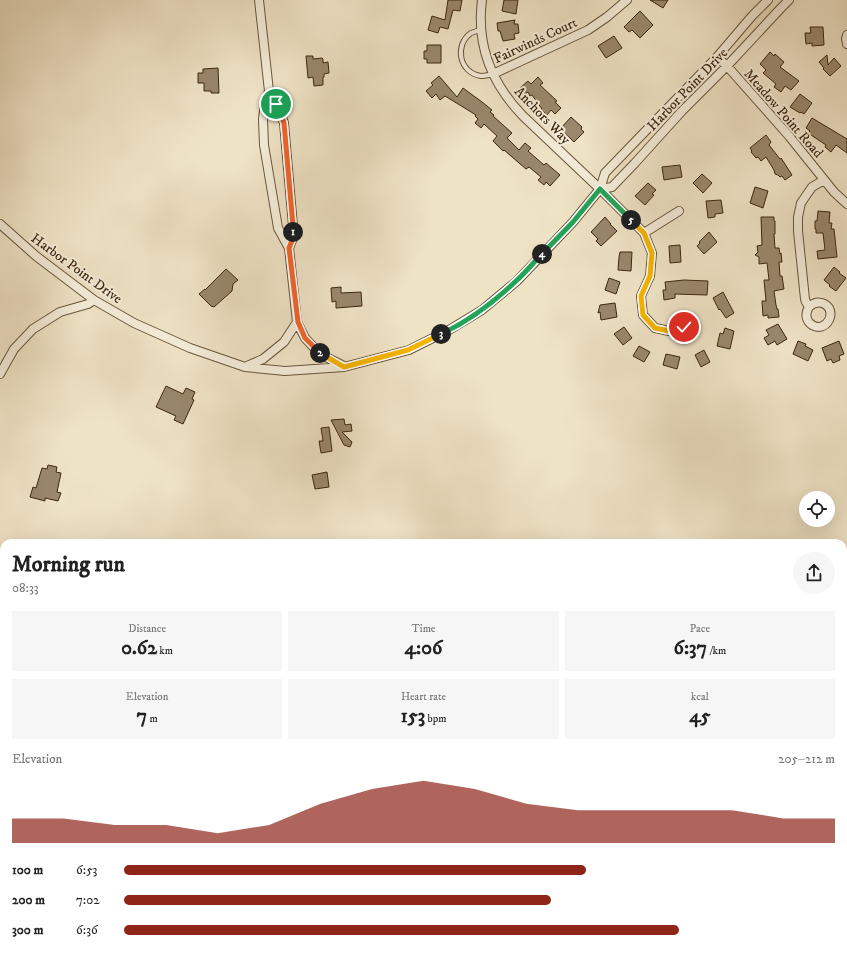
<!DOCTYPE html>
<html lang="en">
<head>
<meta charset="utf-8">
<style>
  :root { --surface:#fff; --page:#f6f6f6; --text:#222; --muted:#767676; --accent:#8f2418 }
  body { margin:0; font-family:"IM FELL DW Pica",serif; background:var(--page); color:var(--text); height:100vh; display:flex; flex-direction:column; font-size:15px; white-space:nowrap }
  * { box-sizing:border-box; margin:0 }
  p { font-size:13px; color:var(--muted) }
  .icon { flex:none; width:22px; height:22px; fill:none; stroke:currentColor; stroke-width:2; stroke-linecap:round; stroke-linejoin:round }
  .map { position:relative; flex:1; overflow:hidden }
  .side { position:absolute; left:0px; top:539px; width:847px; height:414px; display:flex; flex-direction:column; background:var(--surface); border-radius:12px 12px 0 0; box-shadow:0 4px 16px #0002 }
  .side>* { flex:none }
  .fabs { position:absolute; left:799px; top:491px; display:grid; gap:8px }
  .fabs a { display:grid; place-items:center; width:36px; height:36px; border-radius:50%; background:var(--surface); box-shadow:0 4px 16px #0002; font-size:20px }
  .pin { position:absolute; display:grid; place-items:center; width:34px; height:34px; color:#fff; margin:-17px; border:2px solid #fff; border-radius:50%; box-shadow:0 1px 4px #0007 }
  .km { position:absolute; width:20px; height:20px; margin:-10px; border-radius:50%; background:#222; color:#fff; font-size:11px; line-height:20px; text-align:center }
  .round { display:grid; place-items:center; flex:none; width:42px; height:42px; border-radius:21px; background:var(--page) }
  .overview { display:flex; align-items:center; justify-content:space-between; height:68px; padding:0 12px }
  h1 { font-size:22px; font-weight:700; line-height:30px }
  .figures { display:grid; grid-template-columns:repeat(3,1fr); gap:6px; height:68px; padding:4px 12px }
  .figures div { display:grid; align-content:center; border-radius:0px; background:var(--page); text-align:center }
  .figures b { font-size:20px; font-weight:700 }
  .figures small { font-size:11px; font-weight:400 }
  .figures p { font-size:11px }
  .chart { height:112px; padding:8px 12px }
  .chart p { display:flex; justify-content:space-between }
  .chart svg { width:100%; height:72px; margin-top:4px; fill:var(--accent); opacity:.7 }
  ul { padding:0 12px; list-style:none; font-size:13px }
  li { display:grid; grid-template-columns:64px 48px 1fr; align-items:center; height:30px }
  li i { height:10px; border-radius:5px; background:var(--accent) }
  .map>svg:first-child { display:block }
  .building { fill:#99886d; stroke:#3c260d }
  .lines { fill:none; stroke-linecap:round; stroke-linejoin:round }
  .service-casing { stroke:#69553b; stroke-width:6 }
  .minor-casing { stroke:#69553b; stroke-width:10 }
  .service { stroke:#f5edda; stroke-width:4 }
  .minor { stroke:#f5edda; stroke-width:8 }
  .split-1-casing { stroke:#fff; stroke-width:8 }
  .split-2-casing { stroke:#fff; stroke-width:8 }
  .split-3-casing { stroke:#fff; stroke-width:8 }
  .split-4-casing { stroke:#fff; stroke-width:8 }
  .split-5-casing { stroke:#fff; stroke-width:8 }
  .split-6-casing { stroke:#fff; stroke-width:8 }
  .split-1 { stroke:#f0652b; stroke-width:5 }
  .split-2 { stroke:#f0652b; stroke-width:5 }
  .split-3 { stroke:#f5b400; stroke-width:5 }
  .split-4 { stroke:#22a559; stroke-width:5 }
  .split-5 { stroke:#22a559; stroke-width:5 }
  .split-6 { stroke:#f5b400; stroke-width:5 }
  .labels { text-anchor:middle; stroke-width:4; stroke-linejoin:round; paint-order:stroke }
  .street-label { font-size:14px; fill:#3c260d; stroke:#f5edda }
</style>
</head>
<body>
<div class="map">
<svg width="847" height="953" viewBox="0 0 847 953">
  <rect width="100%" height="100%" fill="#efe3c6"/>
  <filter id="stains"><feTurbulence type="fractalNoise" baseFrequency=".005" numOctaves="4"/><feColorMatrix values="0 0 0 0 .2 0 0 0 0 .09 0 0 0 0 .02 0 0 0 .5 -.17"/></filter>
  <radialGradient id="worn" r=".72"><stop offset=".6" stop-color="#630" stop-opacity="0"/><stop offset="1" stop-color="#630" stop-opacity=".3"/></radialGradient>
  <path class="building" d="M448,0h14l-2,11 -7,-1 -5,19 -8,-2 -2,6 -10,-3 4,-14 13,4z
    M504,0h14l-2,14 -14,-3z
    M650,0h18l-5,8z
    M640,11l13,14 -13,13 -8,-8 -3,2 -5,-5z
    M515,20l-1,4h4l1,9 -5,1 1,5 -12,2 -3,-10h-2l-1,-8z
    M810,27h13l1,18 -12,1v-3l-6,1 -1,-11h6z
    M614,36l8,12 -16,10 -8,-12z
    M427,45h14v18h-14v-4h-3v-8h3z
    M770,52l4,4 1,-2 9,8 -4,5 19,14 -8,9 -6,-4 -4,6 -7,-5 2,-3 -13,-11 3,-3 -6,-6z
    M827,55l1,10 6,-7 7,8 -11,10 -7,-7 1,-1 -5,-6z
    M306,56h7v3l9,-1 1,1v4l5,-1 1,11 -5,1v3h-1v8l-9,1 -1,-9 -5,1z
    M218,68l1,25h-8v-2h-7v-8h-6v-10h5v-4z
    M439,76l18,21 6,-9 19,14 10,8 -2,2 4,3 -1,1 19,17 -5,5 12,12 6,-7 6,5 -3,3 16,14 2,-2 14,12 -10,11 -4,-4 -2,3 -6,-5 3,-3 -12,-10 -3,2 -22,-19 -1,1 -10,-10 4,-5 -13,-12 -3,4 -6,-5 3,-4 -3,-3 1,-1 -31,-19 -5,4 -4,-6 -4,4 -6,-7 7,-6 -2,-2z
    M538,77l5,6 -3,2 17,16 -2,1 6,6 -6,6 -4,-4 -4,5 -6,-6h1l-10,-14 -2,1 -2,-4 -3,2 -5,-6 8,-7 3,3z
    M800,94l12,9 -8,11 -3,-2 -1,1 -10,-6z
    M571,117l11,10 -1,2 3,3 -10,10 -14,-13z
    M812,118l35,21v14l-11,-8 -5,7 -6,-5 1,-2 -18,-12 2,-2 -4,-3z
    M766,135l5,7 -2,3 11,14 1,-1 11,17 -7,5 -3,-4 -2,1 -2,-2 -3,-1 -1,-4 -8,-13 -5,4 -3,-4 -2,1 -5,-6 1,-1 -2,-3z
    M680,165l2,12 -18,3 -2,-13z
    M702,174l10,9 -9,10 -10,-10z
    M648,183l8,7 -4,4 2,1 -9,10 -10,-9z
    M755,187l13,4 -5,17 -13,-5z
    M721,200l2,13 -8,1v3l-7,1 -2,-17z
    M818,211l12,1 -1,11h3l-1,6h3l3,28 -19,2 -1,-8 8,-1 -2,-17h-7v-4h-1v-8h2z
    M605,217l6,7h-1l7,7 -16,15 -5,-5 2,-2 -7,-7z
    M761,217h13v4h1v13h-1l1,14h4l1,6 1,-1 1,9h-3l1,14h2l2,13 -10,2 2,14 1,4h1l1,8 -11,1v-3l-5,1 -1,-15h4l-2,-21h5l-2,-17 -8,1v-7l-4,-2 3,-3 -1,-6 5,-1z
    M709,232l8,10 -13,12 -7,-8 3,-3 -1,-1z
    M680,245l1,17 -11,1 -1,-17z
    M620,252h12l-1,19 -13,-1 1,-13z
    M834,267l6,5 -1,1 7,5 -10,13 -7,-5 1,-1 -6,-5z
    M226,269l12,11 -5,4 -1,7 -18,16 -3,-1 -12,-12 6,-5v1z
    M609,278l11,4 -4,12 -11,-4z
    M684,280l24,1 -1,14 -32,-1v4l-11,2 -1,-10h3l-1,-8z
    M341,287v6l20,-1 1,14 -26,2v-7l-4,1 -1,-14z
    M723,292l11,21 -8,5 -6,-9 -1,1 -6,-12z
    M615,303l2,14 -16,3 -1,-8 -2,1 2,-8z
    M778,324l9,15 -10,6 -2,-4 -7,4 -4,-7 5,-3 -3,-5z
    M624,327l8,11 -9,7 -9,-11z
    M725,328l9,3 -4,18 -13,-3 3,-13 3,1z
    M798,341l8,3 -1,2 8,4 -5,11 -15,-7z
    M839,341l5,13 -5,2 1,4 -7,3 -2,-4 -4,2 -5,-13z
    M639,346l11,6 -6,10 -11,-6z
    M704,350l6,12 -9,5 -6,-12z
    M666,354l14,3 -3,12 -14,-4z
    M166,386l17,8 3,-6 9,4 -3,7 2,1 -11,24 -9,-4 2,-4 -20,-9z
    M344,419l1,6 6,-1 1,7 -10,1 10,10 -2,5 -6,-2 -13,-25z
    M329,427l3,24 -11,2 -2,-12h4l-2,-13z
    M48,465l9,2 -1,5 5,1 -4,19 4,1 -3,8 -13,-3v3l-15,-4 3,-10 3,1 6,-20 5,1z
    M327,472l2,15 -14,2 -3,-14z"/>
  <g class="lines">
    <defs>
      <path id="service" d="M480,30c-3,1 -6,2 -9,3 -17,12 -12,40 10,43 3,0 8,-1 12,-2"/>
      <path id="minor" d="M259,0l10,91 11,21 4,11 9,103v12l-4,10 -11,-20 -14,-83 -1,-26 2,-15 4,-13
        M482,0c-6,46 10,84 41,116l77,73 44,44 8,20 -2,23 -9,20 2,19 12,13 14,3 15,-4
        M847,35l-1,4 1,5
        M717,57l10,9 62,70 45,56 13,12
        M493,74l95,-44 19,-13 20,-17
        M600,189l12,-2 23,-24 47,-52 45,-45 54,-58 8,-8
        M0,224l36,32 58,44 40,23 56,25 55,19 40,4 59,-4 65,-17 40,-20 33,-20 35,-29 56,-59 27,-33 5,-16 112,-116 35,-41 16,-16
        M644,233l35,-22
        M289,248l8,74 8,16 15,16 24,12
        M809,307c6,-6 15,-6 20,1 2,4 2,8 0,12 -8,15 -30,3 -20,-13l-3,-5 -1,-3 -7,-68v-14l3,-14 11,-16 12,-7
        M247,366l16,-7 21,-17 13,-20
        M0,374l14,-25 19,-20 27,-17 28,-8 6,-4
        M0,757c6,13 5,29 0,42"/>
    </defs>
    <use href="#service" class="service-casing"/>
    <use href="#minor" class="minor-casing"/>
    <use href="#service" class="service"/>
    <use href="#minor" class="minor"/>
  </g>
  <g class="lines">
    <defs>
      <path id="split-1" d="M276,104l4,8 4,11 9,103v6"/>
      <path id="split-2" d="M293,232v6l-4,10 9,74 7,16 15,15"/>
      <path id="split-3" d="M320,353l24,14 64,-17 33,-16"/>
      <path id="split-4" d="M441,334c28,-13 53,-32 75,-53 9,-8 17,-18 26,-27"/>
      <path id="split-5" d="M542,254l31,-32 27,-33 31,31"/>
      <path id="split-6" d="M631,220l13,13 8,20 -2,23 -9,20 2,19 12,13 14,3 15,-4"/>
    </defs>
    <use href="#split-1" class="split-1-casing"/>
    <use href="#split-2" class="split-2-casing"/>
    <use href="#split-3" class="split-3-casing"/>
    <use href="#split-4" class="split-4-casing"/>
    <use href="#split-5" class="split-5-casing"/>
    <use href="#split-6" class="split-6-casing"/>
    <use href="#split-1" class="split-1"/>
    <use href="#split-2" class="split-2"/>
    <use href="#split-3" class="split-3"/>
    <use href="#split-4" class="split-4"/>
    <use href="#split-5" class="split-5"/>
    <use href="#split-6" class="split-6"/>
  </g>
  <g class="labels">
    <g class="street-label">
      <text transform="translate(535 40) rotate(-25)" y="5">Fairwinds Court</text>
      <text transform="translate(687 89) rotate(-46)" y="5">Harbor Point Drive</text>
      <text transform="translate(784 113) rotate(49)" y="5">Meadow Point Road</text>
      <text transform="translate(543 115) rotate(46)" y="5">Anchors Way</text>
      <text transform="translate(77 268) rotate(36)" y="5">Harbor Point Drive</text>
    </g>
  </g>
  <rect width="100%" height="100%" filter="url(#stains)"/>
  <rect width="100%" height="100%" fill="url(#worn)"/>
</svg>
<div class="fabs">
<a><svg class="icon" aria-label="locate" viewBox="0 0 24 24"><circle cx="12" cy="12" r="6"/><path d="M12 2v4M12 18v4M2 12h4M18 12h4"/></svg></a>
</div>
<div class="pin" style="left:276px;top:104px;background:#1e9e55"><svg class="icon" aria-label="arrive" viewBox="0 0 24 24"><path d="M6 21V4h12l-3 4 3 4H6"/></svg></div>
<div class="pin" style="left:684px;top:327px;background:#d93025"><svg class="icon" aria-label="check" viewBox="0 0 24 24"><path d="M5 12l5 5 9-10"/></svg></div>
<b class="km" style="left:293px;top:232px">1</b>
<b class="km" style="left:320px;top:353px">2</b>
<b class="km" style="left:441px;top:334px">3</b>
<b class="km" style="left:542px;top:254px">4</b>
<b class="km" style="left:631px;top:220px">5</b>
<section class="side">
<div class="overview"><div><h1>Morning run</h1><p>08:33</p></div><a class="round"><svg class="icon" aria-label="share" viewBox="0 0 24 24"><path d="M12 15V3M7 8l5-5 5 5M5 13v7h14v-7"/></svg></a></div>
<div class="figures">
<div><p>Distance</p><b>0.62<small> km</small></b></div>
<div><p>Time</p><b>4:06</b></div>
<div><p>Pace</p><b>6:37<small> /km</small></b></div>
</div>
<div class="figures">
<div><p>Elevation</p><b>7<small> m</small></b></div>
<div><p>Heart rate</p><b>153<small> bpm</small></b></div>
<div><p>kcal</p><b>45</b></div>
</div>
<div class="chart"><p><span>Elevation</span>205–212 m</p>
<svg viewBox="0 0 160 44" preserveAspectRatio="none"><path d="M0 44V29L10 29L20 33L30 33L40 38L50 33L60 20L70 11L80 6L90 11L100 20L110 24L120 24L130 24L140 24L150 29L160 29V44z"/></svg>
</div>
<ul>
<li><b>100 m</b>6:53<i style="width:65%"></i></li>
<li><b>200 m</b>7:02<i style="width:60%"></i></li>
<li><b>300 m</b>6:36<i style="width:78%"></i></li>
</ul>
</section>
</div>
</body>
</html>
